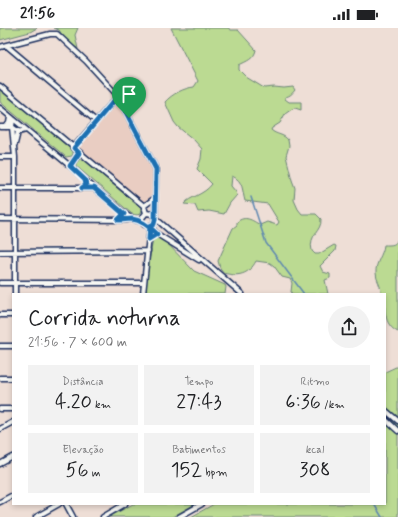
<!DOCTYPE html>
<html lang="pt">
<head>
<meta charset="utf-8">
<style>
  :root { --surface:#fff; --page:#f2f2f2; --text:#202124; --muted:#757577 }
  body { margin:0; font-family:Mynerve,sans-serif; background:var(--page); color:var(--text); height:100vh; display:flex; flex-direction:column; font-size:15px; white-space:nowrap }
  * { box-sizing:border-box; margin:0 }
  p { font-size:13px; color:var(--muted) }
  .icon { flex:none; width:22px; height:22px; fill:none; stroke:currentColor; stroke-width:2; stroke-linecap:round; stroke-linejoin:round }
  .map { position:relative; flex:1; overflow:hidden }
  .sheet { position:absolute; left:12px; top:265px; width:374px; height:212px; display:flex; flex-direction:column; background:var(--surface); border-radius:0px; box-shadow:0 2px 6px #0003 }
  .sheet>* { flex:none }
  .pin { position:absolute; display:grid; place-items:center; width:34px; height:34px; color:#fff; margin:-41px -17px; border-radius:50% 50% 50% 0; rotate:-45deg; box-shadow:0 0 4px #0007 }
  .pin .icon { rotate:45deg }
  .round { display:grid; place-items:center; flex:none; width:42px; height:42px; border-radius:21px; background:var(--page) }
  .headline { display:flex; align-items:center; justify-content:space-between; height:68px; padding:0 16px }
  h1 { font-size:22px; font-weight:600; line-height:30px }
  .metrics { display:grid; grid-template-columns:repeat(3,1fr); gap:6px; height:68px; padding:4px 16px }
  .metrics div { display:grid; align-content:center; border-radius:0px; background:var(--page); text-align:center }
  .metrics b { font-size:20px; font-weight:600 }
  .metrics small { font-size:11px; font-weight:400 }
  .metrics p { font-size:11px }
  .status { display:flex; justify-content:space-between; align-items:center; height:28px; padding:0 20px; background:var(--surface); direction:ltr }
  .status svg { height:11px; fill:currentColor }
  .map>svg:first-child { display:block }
  .built { fill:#e9cdc2 }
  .green { fill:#bbda92; stroke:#6b8478 }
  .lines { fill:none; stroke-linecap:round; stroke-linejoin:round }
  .stream { stroke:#5e88b1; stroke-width:1.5 }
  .minor-casing { stroke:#1b2f5e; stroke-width:7 }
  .minor { stroke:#f6f6f2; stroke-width:4 }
  .route-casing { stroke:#fff; stroke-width:8 }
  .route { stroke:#1f6fb2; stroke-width:5 }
</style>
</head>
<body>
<div class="status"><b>21:56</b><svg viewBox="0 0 49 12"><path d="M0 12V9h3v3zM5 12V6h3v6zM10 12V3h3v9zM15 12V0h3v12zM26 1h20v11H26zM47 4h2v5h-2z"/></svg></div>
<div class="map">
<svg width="398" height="489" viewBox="0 0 398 489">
  <rect width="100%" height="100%" fill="#eeded6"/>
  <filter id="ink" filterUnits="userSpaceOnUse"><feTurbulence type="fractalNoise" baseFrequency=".025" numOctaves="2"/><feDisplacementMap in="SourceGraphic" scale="8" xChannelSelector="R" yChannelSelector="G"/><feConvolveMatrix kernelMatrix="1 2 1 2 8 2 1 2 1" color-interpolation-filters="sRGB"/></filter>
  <g filter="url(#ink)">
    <path class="built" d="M115,76l4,1 34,65v25l-5,6 -5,1 -63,-50 -2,-3z"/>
    <path class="green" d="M0,0h37l-7,4 -30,8z
      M54,0h24l-3,7 3,14 -14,-11 -5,-8z
      M171,0h57l3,2h7l18,20c-2,9 -9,11 -17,15v5l7,7 18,11 10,-1 10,1 9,-1 2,3c-3,4 -5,6 -10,7v2l4,3h12v8l-6,-2 -3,1 -7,5 -5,9 -8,5 -1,2c5,5 13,4 17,10l1,6 -3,10 6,24 3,8 -1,12 4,9 4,5h14l5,5c1,13 -13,15 -9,32l3,3h4l15,-9 2,1 -1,5 -15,15 3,6 7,2v4l-5,2 3,14h-35l-2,-2 1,-9 -2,-4 -8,-2 -8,-11 -4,-3 -14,-2c-7,14 -19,16 -32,12l-4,-5 -2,-7 15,-33 4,-3v-3c8,-7 15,-2 23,3l7,-3 10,3 2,-3 -11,-18 -23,-3c-3,-10 -1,-20 -13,-25l-1,10 5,6 1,3 -7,8 -6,11 -15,-3 -11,1 -3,-7 -11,-1c5,-7 20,-9 28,-20l-15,-15 4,-10 1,-10 -8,-9 -16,-13 -4,-5 -9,-20c7,-8 19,-14 29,-15l4,-6z
      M0,61l72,61 1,4 -1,2 -6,1 -66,-55z
      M80,131l5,1 53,46 3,3 -1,5 -3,1 -5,-1 -56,-48v-3z
      M158,209l4,1 32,33 31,14 1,2 -1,7h-80l2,-23 6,-31z
      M398,209v95c-15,-7 -13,-24 -13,-38h-8l4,-2c0,-7 -5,-12 -5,-19 -1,-10 7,-18 8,-28 7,0 13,1 14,-8z
      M398,338v151h-207l23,-13h171v-132z
      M133,476h62l-23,13h-63z"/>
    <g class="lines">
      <path class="stream" d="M251,169l15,46 38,51
        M374,476l8,13"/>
      <defs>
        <path id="minor" d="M7,18l89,75
          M0,19l50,-13h7l29,27 32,35 11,22 27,51 -1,51 -1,4 -4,2
          M0,58l144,120 2,7 7,1 2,4 87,76
          M0,80l70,58 24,22 30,25 8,6 10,3
          M13,91l-1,8 3,30v137
          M0,99h12l7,5
          M6,99l3,-4 1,-6
          M15,116l3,-12 8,-2
          M73,120l45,-52
          M0,129h15
          M70,138l9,-13
          M0,160h94
          M144,178l11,-8
          M146,185l-4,5c-1,5 2,8 8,8
          M0,191l126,1 6,-1
          M150,198l7,8 42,26
          M0,224l148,-1
          M0,255h144
          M143,266l7,-68
          M0,287h13
          M0,318h13
          M0,350h13
          M0,381h13
          M385,382l13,11
          M385,391l13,12
          M0,401l13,-7
          M0,436l13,-7
          M0,474l13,-7
          M66,476l7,13
          M36,489l23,-13
          M103,489l22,-13
          M179,489l23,-13"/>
      </defs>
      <use href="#minor" class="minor-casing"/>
      <use href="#minor" class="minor"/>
    </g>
  </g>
  <g class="lines" filter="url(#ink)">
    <defs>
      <path id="route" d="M129,90l-11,-22 -44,52 5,5 -9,13 15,14 1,5 -4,3h12l30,26 -6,6c5,0 9,-1 14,-1 9,1 19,9 25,15l-8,5 1,-13 4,-2 1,-4 1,-51 -27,-51"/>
    </defs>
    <use href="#route" class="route-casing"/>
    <use href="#route" class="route"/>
  </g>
</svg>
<div class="pin" style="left:129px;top:90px;background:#1e9e55"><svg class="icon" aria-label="arrive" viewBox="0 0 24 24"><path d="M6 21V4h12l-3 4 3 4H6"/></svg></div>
<section class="sheet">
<div class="headline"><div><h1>Corrida noturna</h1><p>21:56 · 7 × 600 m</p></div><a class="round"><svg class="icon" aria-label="share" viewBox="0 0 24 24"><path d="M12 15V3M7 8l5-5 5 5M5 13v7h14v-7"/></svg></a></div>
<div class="metrics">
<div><p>Distância</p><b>4.20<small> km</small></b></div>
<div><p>Tempo</p><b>27:43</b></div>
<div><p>Ritmo</p><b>6:36<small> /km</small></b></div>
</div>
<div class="metrics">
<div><p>Elevação</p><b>56<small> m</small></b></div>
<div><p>Batimentos</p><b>152<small> bpm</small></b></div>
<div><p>kcal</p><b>308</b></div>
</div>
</section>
</div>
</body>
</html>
